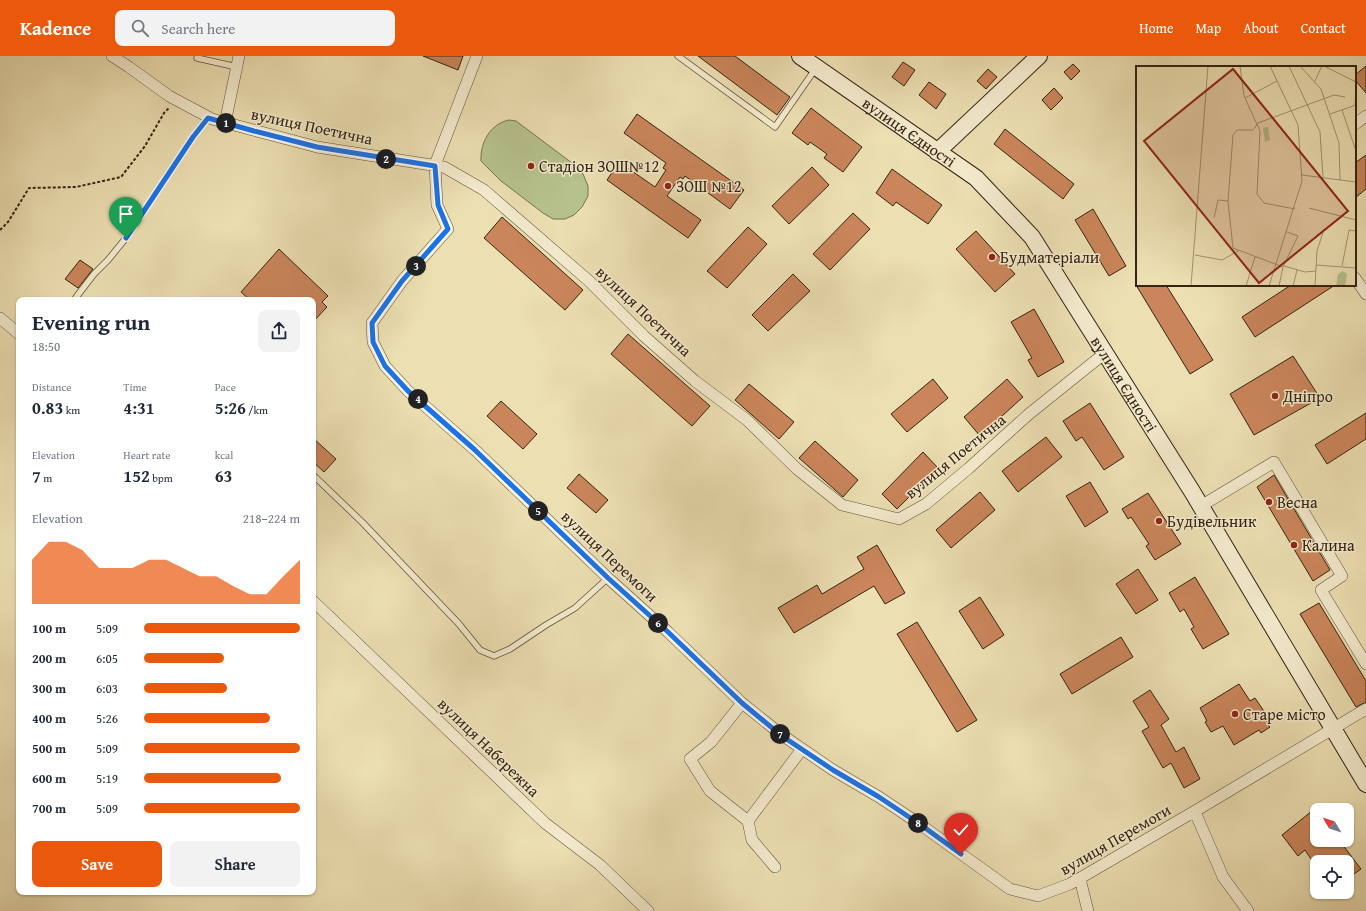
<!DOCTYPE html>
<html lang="en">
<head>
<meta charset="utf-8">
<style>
  :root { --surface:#fff; --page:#f2f2f3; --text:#1f2937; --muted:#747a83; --accent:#ea580c }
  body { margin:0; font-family:"Gentium Book Plus",serif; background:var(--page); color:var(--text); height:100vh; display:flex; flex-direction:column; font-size:15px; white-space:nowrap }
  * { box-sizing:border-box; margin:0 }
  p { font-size:13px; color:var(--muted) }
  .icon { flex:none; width:22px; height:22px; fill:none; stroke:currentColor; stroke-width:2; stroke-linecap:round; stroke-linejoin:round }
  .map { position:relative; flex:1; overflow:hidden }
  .sheet { position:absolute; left:16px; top:241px; width:300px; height:598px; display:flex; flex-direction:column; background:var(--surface); border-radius:8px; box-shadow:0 1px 3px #0004 }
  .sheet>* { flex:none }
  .needle { width:26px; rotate:309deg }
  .tools { position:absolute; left:1310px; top:747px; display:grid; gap:8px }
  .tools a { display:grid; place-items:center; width:44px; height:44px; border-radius:8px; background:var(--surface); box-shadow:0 1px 3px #0004; font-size:20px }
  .pin { position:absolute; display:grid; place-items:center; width:34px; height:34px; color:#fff; margin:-41px -17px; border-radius:50% 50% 50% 0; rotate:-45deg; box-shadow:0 0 4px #0007 }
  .pin .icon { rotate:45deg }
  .km { position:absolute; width:20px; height:20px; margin:-10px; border-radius:50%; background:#222; color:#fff; font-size:11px; line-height:20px; text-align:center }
  .round { display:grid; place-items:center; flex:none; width:42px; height:42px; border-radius:8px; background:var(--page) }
  .overview { display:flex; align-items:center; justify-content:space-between; height:68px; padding:0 16px }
  h1 { font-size:22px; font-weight:800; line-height:30px }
  .figures { display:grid; grid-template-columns:repeat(3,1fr); gap:6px; height:68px; padding:4px 16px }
  .figures div { display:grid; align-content:center }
  .figures b { font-size:17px; font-weight:800 }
  .figures small { font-size:11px; font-weight:400 }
  .figures p { font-size:11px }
  .chart { height:112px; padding:8px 16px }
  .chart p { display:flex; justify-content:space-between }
  .chart svg { width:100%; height:72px; margin-top:4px; fill:var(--accent); opacity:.7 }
  .primary-button { display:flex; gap:8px; margin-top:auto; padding:8px 16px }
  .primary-button a { flex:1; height:46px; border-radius:8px; background:var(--accent); color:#fff; font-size:16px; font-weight:800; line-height:46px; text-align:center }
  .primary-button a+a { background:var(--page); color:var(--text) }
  ul { padding:0 16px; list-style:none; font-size:13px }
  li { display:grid; grid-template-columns:64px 48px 1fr; align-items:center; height:30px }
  li i { height:10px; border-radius:5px; background:var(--accent) }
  header { display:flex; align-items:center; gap:24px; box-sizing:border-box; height:56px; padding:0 20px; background:var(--accent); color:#fff }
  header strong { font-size:19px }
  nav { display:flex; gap:22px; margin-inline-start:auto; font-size:14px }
  .search { width:280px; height:36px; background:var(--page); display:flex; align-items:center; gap:10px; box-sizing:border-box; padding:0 14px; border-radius:8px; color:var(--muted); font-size:15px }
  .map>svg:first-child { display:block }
  .green { fill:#b6c28d; stroke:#757350 }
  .building { fill:#ca855a; stroke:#342412 }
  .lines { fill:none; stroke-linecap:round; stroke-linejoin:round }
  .lane-casing { stroke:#62533a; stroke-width:7 }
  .street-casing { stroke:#62533a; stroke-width:12 }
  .secondary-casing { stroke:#342412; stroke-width:18 }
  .path { stroke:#342412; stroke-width:2; stroke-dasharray:3 2; stroke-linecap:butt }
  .lane { stroke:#f3eacd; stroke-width:5.5 }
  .street { stroke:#f3eacd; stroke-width:11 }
  .secondary { stroke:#f3eacd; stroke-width:16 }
  .route-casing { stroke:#fff; stroke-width:8 }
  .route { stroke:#1a73e8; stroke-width:5 }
  .poi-dot { fill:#8f2418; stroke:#f3eacd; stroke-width:1.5 }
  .labels { text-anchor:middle; stroke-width:3; stroke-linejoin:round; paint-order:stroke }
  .street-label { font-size:16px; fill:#342412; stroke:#f3eacd }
  .poi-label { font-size:16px; fill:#342412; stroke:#f3eacd; text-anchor:start }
  .inset-road { fill:none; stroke:#a29472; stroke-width:1 }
  .view { fill:#8f2418; fill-opacity:0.15; stroke:#8f2418; stroke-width:2 }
  .inset-edge { fill:none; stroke:#342412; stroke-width:2 }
</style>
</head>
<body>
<header>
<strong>Kadence</strong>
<div class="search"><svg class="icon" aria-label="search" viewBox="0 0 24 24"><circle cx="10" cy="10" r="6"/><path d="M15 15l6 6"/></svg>Search here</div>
<nav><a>Home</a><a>Map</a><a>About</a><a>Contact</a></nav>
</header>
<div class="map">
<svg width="1366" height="855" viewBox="0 0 1366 855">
  <rect width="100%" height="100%" fill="#ecdfb2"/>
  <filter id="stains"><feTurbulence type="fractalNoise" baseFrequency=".005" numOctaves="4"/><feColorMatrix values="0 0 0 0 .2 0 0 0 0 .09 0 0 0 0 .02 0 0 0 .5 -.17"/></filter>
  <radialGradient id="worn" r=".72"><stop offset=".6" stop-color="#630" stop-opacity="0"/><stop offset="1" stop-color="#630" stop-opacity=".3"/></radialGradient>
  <path class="green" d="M509,64l7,1 56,42 11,11 5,12v10l-6,11 -8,8 -9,4h-12l-10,-6 -42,-32 -20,-20c-1,-18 9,-37 28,-41z"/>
  <path class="building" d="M423,0h40l-5,14z
    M698,0h37l55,41 -13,18z
    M903,6l12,8 -11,16 -12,-9z
    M1073,8l7,7 -9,9 -7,-8z
    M1366,10v27l-11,-13v-5z
    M988,13l9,8 -11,12 -9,-8z
    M929,26l17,12 -10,15 -17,-14z
    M1054,32l9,10 -12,12 -9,-10z
    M811,52l51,39 -19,25 -19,-14 3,-4 -17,-12 -2,3 -16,-12z
    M637,58l107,76 -14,19 -45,-33 -2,3 -3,-2 -13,19 34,24 -13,18 -81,-58 12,-18 36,25 11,-17 -3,-2 3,-5 -42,-30z
    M1005,73l69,55 -11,15 -69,-55z
    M1366,99v34l-11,9v-35z
    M812,111l17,18 -40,39 -17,-18z
    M892,113l50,36 -14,19 -32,-22 -3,4 -17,-13z
    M1093,153l33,57 -17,10 -34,-56z
    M853,157l17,16 -40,41 -17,-16z
    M502,161l81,73 -18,20 -81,-72z
    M748,171l19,17 -40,44 -20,-17z
    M976,175l39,43 -20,18 -39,-43z
    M279,193l49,47 -6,6 5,5 -14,15v-22h-63l-9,-8z
    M80,204l13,9 -15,19 -13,-9z
    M793,218l17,17 -42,40 -16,-16z
    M1136,229h30l47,75 -23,14z
    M1291,229h44l-80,52 -13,-20z
    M1034,253l30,53 -26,15 -10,-17 4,-2 -21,-36z
    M628,278l82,72 -18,20 -81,-72z
    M1293,300l27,42 -66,37 -24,-41z
    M933,323l15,19 -41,34 -16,-18z
    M1007,323l16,18 -43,39 -16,-19z
    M749,328l45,38 -15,17 -44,-39z
    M501,345l36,33 -14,15 -36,-33z
    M1090,347l34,54 -20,13 -22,-33 -6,4 -13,-20z
    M1366,357v26l-39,25 -12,-19z
    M1046,381l16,20 -44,35 -16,-21z
    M313,382l23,21 -12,13 -11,-10z
    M815,385l43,39 -15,17 -44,-39z
    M923,396l15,16 -41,41 -15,-15z
    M579,418l29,26 -12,13 -29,-25z
    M1274,419l56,95 -17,11 -56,-94z
    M1090,426l18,30 -23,15 -19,-31z
    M980,436l15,18 -44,38 -15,-18z
    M1148,437l33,51 -26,16 -9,-14 3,-2 -18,-27 -3,2 -6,-10z
    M877,489l28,48 -20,11 -11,-18 -80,47 -16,-25 39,-23 5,9 42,-25 -7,-12z
    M1138,513l20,31 -22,14 -20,-30z
    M1195,521l34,57 -26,15 -12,-20 3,-2 -10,-18 -4,3 -11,-19z
    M980,541l24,38 -21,14 -24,-38z
    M1319,547l47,78v21l-10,5 -56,-93z
    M917,566l60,98 -20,12 -60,-98z
    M1121,581l12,20 -61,37 -12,-20z
    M1239,628l11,17 5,-3 17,25 -4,2 2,2 -9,6 -2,-3 -25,15 -11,-19 -12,6 -6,-10 2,-1 -7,-13z
    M1150,634l19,29 -8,6 15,27 8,-5 16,32 -16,9 -13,-25 -8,5 -21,-37 7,-4 -16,-26z
    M1317,751v33h22l22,29 -14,10v-17h-34l-8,-12 -7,6 -16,-21z"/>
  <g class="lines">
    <defs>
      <path id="lane" d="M678,0l97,71 41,-59
        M197,2l40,9
        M74,244l20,-26 14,-14 18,-22 67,-101 15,-20
        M313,419l49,47 97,102 21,26 14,6 16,-7 36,-24 29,-17 33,-30"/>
      <path id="street" d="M112,0l17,11 40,29 43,23 105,28 127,20 40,23 105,91 55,55 51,45 52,39 50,49 45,36 57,14 27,-15 43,-36 60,-54 76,-61
        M477,0l-42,109 2,40 11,24 -46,52 -30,42 1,19 12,24 23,25 67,59 133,128 60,54 74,71 40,32 51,35 46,27 42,28 89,64 28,7 32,-12 132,-77 164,-98
        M225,67l14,-67
        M1355,68l11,-8
        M1355,222l11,16
        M0,262l19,16
        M1201,450l73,-44 68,114 -21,14 45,74
        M313,545l232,222 55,42 48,46
        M742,647l-31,39 -21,17 20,32 38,30 4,19 23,27
        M1195,756l28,65 25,34
        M748,765l54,-72
        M1080,823l8,32"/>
      <g id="secondary">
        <path id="s1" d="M800,0l176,122 56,59 161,256 173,291"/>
        <path d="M937,96l102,-96"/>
      </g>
    </defs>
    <use href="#lane" class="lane-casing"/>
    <use href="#street" class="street-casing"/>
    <use href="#secondary" class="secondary-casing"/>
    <path class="path" d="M0,174l8,-8 21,-34 47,-1 45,-10 24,-31 19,-33 5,-5"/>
    <use href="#lane" class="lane"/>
    <use href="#street" class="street"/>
    <use href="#secondary" class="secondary"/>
  </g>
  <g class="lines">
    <defs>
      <path id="route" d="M126,182l67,-101 15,-19 46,13 63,16 118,19 3,39 10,24 -46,52 -30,42 1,19 12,24 23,25 67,59 133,128 60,54 74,71 40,33 51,34 46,27 42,28 40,29"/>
    </defs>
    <use href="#route" class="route-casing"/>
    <use href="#route" class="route"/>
  </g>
  <g class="poi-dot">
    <circle cx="531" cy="110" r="4"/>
    <circle cx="668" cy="130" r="4"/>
    <circle cx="992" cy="201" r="4"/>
    <circle cx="1275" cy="340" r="4"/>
    <circle cx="1269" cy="446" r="4"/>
    <circle cx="1159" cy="465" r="4"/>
    <circle cx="1294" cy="489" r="4"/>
    <circle cx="1235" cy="658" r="4"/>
  </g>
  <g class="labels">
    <g class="street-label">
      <text transform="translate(312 70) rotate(12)" y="6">вулиця Поетична</text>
      <text dy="6" stroke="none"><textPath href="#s1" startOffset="133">вулиця Єдності</textPath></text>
      <text transform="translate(644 255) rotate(43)" y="6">вулиця Поетична</text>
      <text dy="6" stroke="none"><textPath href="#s1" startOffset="469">вулиця Єдності</textPath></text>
      <text transform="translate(955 400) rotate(-39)" y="6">вулиця Поетична</text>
      <text transform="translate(610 500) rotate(43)" y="6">вулиця Перемоги</text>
      <text transform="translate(489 691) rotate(44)" y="6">вулиця Набережна</text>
      <text transform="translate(1115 783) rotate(-30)" y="6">вулиця Перемоги</text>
    </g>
    <g class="poi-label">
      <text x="539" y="116">Стадіон ЗОШ№12</text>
      <text x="676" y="136">ЗОШ №12</text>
      <text x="1000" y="207">Будматеріали</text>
      <text x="1283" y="346">Дніпро</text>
      <text x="1277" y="452">Весна</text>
      <text x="1167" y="471">Будівельник</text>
      <text x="1302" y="495">Калина</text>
      <text x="1243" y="664">Старе місто</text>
    </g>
  </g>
  <g transform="translate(1136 10)">
    <rect width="220" height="220" fill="#ecdfb2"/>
    <path d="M132,61l2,13 -5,2 -2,-14zM207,205l4,3 -2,12h-9l2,-12z" fill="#b6c28d"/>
    <path class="inset-road" d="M104,0l4,30 16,35 -3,63 7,9 31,6M153,0l31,66 3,45M164,0l21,23 18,54 1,37M188,0l32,16M179,15l7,-15M109,32l32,-17M219,39l1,-18M206,44l14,41M194,48l26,-9M166,109l54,7M173,142l47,12M78,152l4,-18 10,1M151,166l11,4 -15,31 -50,-19 -5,-47 5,-66 4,-5h16l5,-7 76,-28 11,2M59,189l27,5 16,-9M180,199l40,3M148,200l21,6 11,-1M206,200l7,-36 7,1M55,220l17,-220M110,220l9,-29M133,220l33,-105 -4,-56 -28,-59M143,220l4,-19M157,220l4,-16M179,220l2,-35 7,-22"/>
    <path class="view" d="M97,3l115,142 -89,72 -115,-142z"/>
    <rect width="220" height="220" class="inset-edge"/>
  </g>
  <rect width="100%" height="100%" filter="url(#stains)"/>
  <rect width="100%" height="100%" fill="url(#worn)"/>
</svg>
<div class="tools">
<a><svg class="needle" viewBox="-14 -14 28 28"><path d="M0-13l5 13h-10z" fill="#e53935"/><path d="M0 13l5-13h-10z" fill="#747a83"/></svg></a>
<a><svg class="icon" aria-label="locate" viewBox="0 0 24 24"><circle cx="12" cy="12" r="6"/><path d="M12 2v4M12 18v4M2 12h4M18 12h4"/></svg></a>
</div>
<div class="pin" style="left:126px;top:182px;background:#1e9e55"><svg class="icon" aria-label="arrive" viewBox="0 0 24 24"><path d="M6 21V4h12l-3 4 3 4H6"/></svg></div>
<div class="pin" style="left:961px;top:798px;background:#d93025"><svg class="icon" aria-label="check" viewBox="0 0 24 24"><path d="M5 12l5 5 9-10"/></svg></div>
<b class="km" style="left:226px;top:67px">1</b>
<b class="km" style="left:386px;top:103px">2</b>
<b class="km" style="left:416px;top:210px">3</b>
<b class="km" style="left:418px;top:343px">4</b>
<b class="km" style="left:538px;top:455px">5</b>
<b class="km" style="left:658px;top:567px">6</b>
<b class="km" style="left:780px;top:678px">7</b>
<b class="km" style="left:918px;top:767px">8</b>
<section class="sheet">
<div class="overview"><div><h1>Evening run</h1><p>18:50</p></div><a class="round"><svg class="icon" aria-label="share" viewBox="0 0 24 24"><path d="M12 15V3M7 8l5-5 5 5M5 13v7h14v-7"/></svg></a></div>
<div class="figures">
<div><p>Distance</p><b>0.83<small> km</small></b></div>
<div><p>Time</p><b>4:31</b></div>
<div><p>Pace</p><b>5:26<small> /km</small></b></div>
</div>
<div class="figures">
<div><p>Elevation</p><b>7<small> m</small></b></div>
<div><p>Heart rate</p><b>152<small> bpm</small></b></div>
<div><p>kcal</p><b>63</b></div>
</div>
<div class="chart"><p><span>Elevation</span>218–224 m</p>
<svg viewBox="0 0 160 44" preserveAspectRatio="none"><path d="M0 44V17L10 6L20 6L30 11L40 22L50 22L60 22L70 17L80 17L90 22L100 27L110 27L120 33L130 38L140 38L150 27L160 17V44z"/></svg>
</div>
<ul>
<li><b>100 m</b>5:09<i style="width:100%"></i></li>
<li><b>200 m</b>6:05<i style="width:51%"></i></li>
<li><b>300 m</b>6:03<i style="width:53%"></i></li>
<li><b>400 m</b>5:26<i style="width:81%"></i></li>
<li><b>500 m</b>5:09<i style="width:100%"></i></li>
<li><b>600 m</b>5:19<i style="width:88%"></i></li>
<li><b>700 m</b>5:09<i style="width:100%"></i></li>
</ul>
<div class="primary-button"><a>Save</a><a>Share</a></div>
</section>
</div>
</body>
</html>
